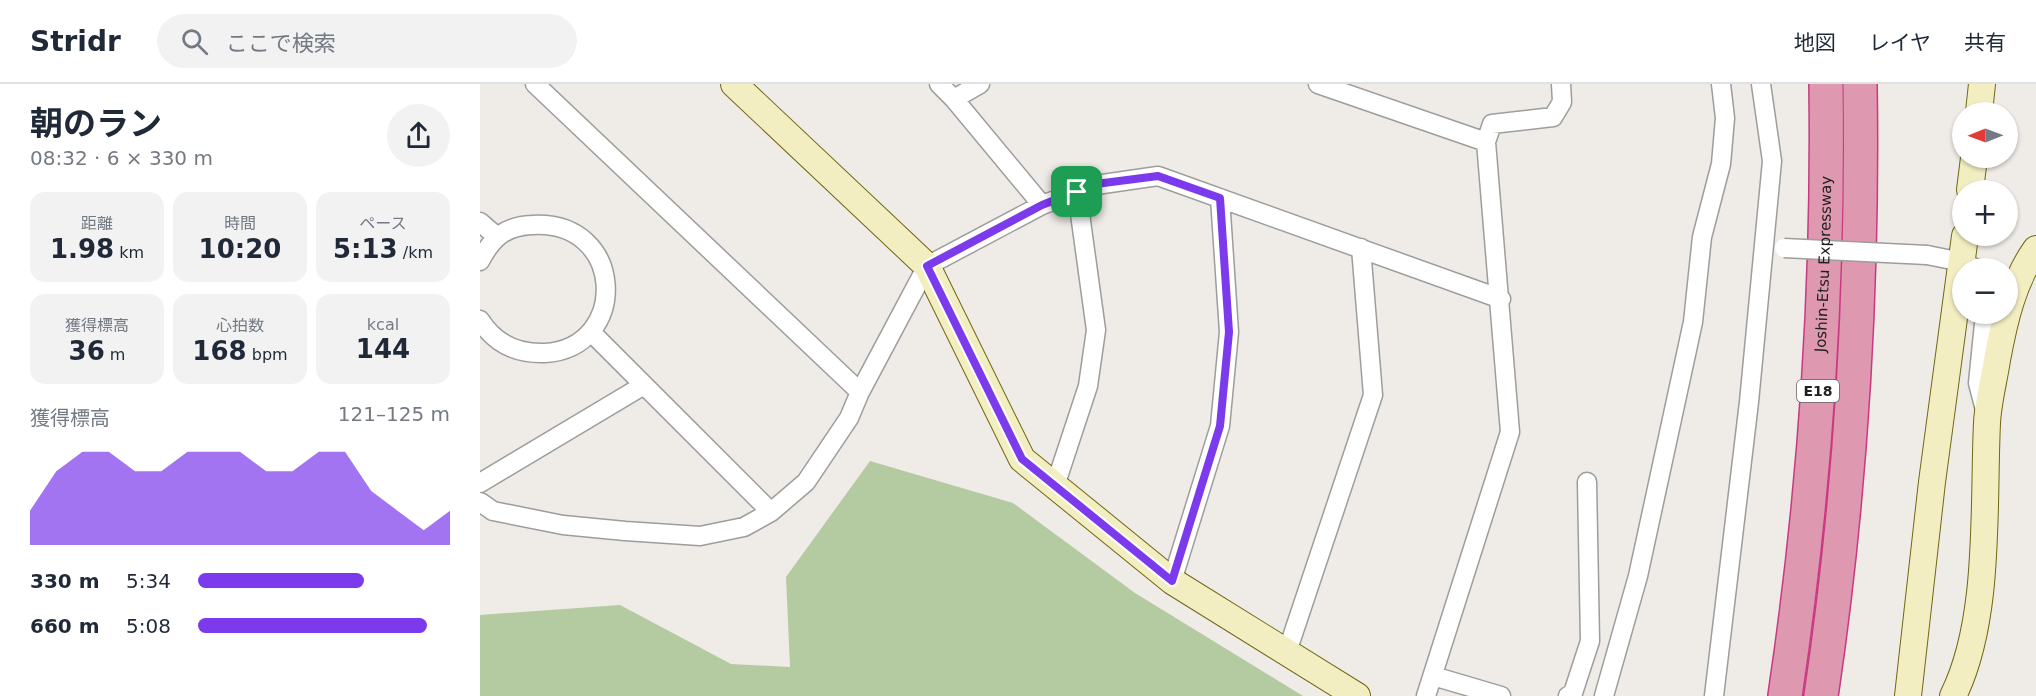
<!DOCTYPE html>
<html lang="ja">
<head>
<meta charset="utf-8">
<style>
  :root { --surface:#fff; --page:#f2f2f3; --text:#1f2937; --muted:#747a83; --line:#e0e1e3; --accent:#7c3aed }
  body { margin:0; font-family:"DejaVu Sans","Noto Sans JP",sans-serif; background:var(--page); color:var(--text); height:100vh; display:flex; flex-direction:column; font-size:22px; white-space:nowrap }
  * { box-sizing:border-box; margin:0 }
  p { font-size:20px; color:var(--muted) }
  .icon { flex:none; width:33px; height:33px; fill:none; stroke:currentColor; stroke-width:2; stroke-linecap:round; stroke-linejoin:round }
  .map { position:relative; flex:1; overflow:hidden }
  .sheet { display:flex; flex-direction:column; background:var(--surface); width:480px }
  .sheet>* { flex:none }
  .needle { width:39px; rotate:269deg }
  .buttons { position:absolute; left:1472px; top:18px; display:grid; gap:12px }
  .buttons a { display:grid; place-items:center; width:66px; height:66px; border-radius:50%; background:var(--surface); box-shadow:0 2px 4px #0004; font-size:30px }
  .pin { position:absolute; display:grid; place-items:center; width:51px; height:51px; color:#fff; margin:-26px; border-radius:12px; box-shadow:0 3px 9px #0006 }
  .round { display:grid; place-items:center; flex:none; width:63px; height:63px; border-radius:32px; background:var(--page) }
  .head { display:flex; align-items:center; justify-content:space-between; height:102px; padding:0 30px }
  h1 { font-size:33px; font-weight:700; line-height:45px }
  .metrics { display:grid; grid-template-columns:repeat(3,1fr); gap:9px; height:102px; padding:6px 30px }
  .metrics div { display:grid; align-content:center; border-radius:15px; background:var(--page); text-align:center }
  .metrics b { font-size:26px; font-weight:700 }
  .metrics small { font-size:16px; font-weight:400 }
  .metrics p { font-size:16px }
  .chart { height:168px; padding:12px 30px }
  .chart p { display:flex; justify-content:space-between }
  .chart svg { width:100%; height:108px; margin-top:6px; fill:var(--accent); opacity:.7 }
  ul { padding:0 30px; list-style:none; font-size:20px }
  li { display:grid; grid-template-columns:96px 72px 1fr; align-items:center; height:45px }
  li i { height:15px; border-radius:8px; background:var(--accent) }
  header { display:flex; align-items:center; gap:36px; box-sizing:border-box; height:84px; padding:0 30px; background:var(--surface); border-bottom:2px solid var(--line) }
  header strong { font-size:28px }
  nav { display:flex; gap:33px; margin-inline-start:auto; font-size:21px }
  .search { width:420px; height:54px; background:var(--page); display:flex; align-items:center; gap:15px; box-sizing:border-box; padding:0 21px; border-radius:33px; color:var(--muted); font-size:22px }
  main { display:flex; flex:1; min-height:0 }
  .map>svg:first-child { display:block }
  .forest { fill:#b4caa1 }
  .lines { fill:none; stroke-linecap:round; stroke-linejoin:round }
  .street-casing { stroke:#9d9d9d; stroke-width:21 }
  .secondary-casing { stroke:#6d6811; stroke-width:28 }
  .highway-casing { stroke:#c93981; stroke-width:36 }
  .street { stroke:#fff; stroke-width:18 }
  .secondary { stroke:#f3eec2; stroke-width:26 }
  .highway { stroke:#de98b0; stroke-width:33 }
  .street-bridge-casing { stroke:#9d9d9d; stroke-width:21; stroke-linecap:butt }
  .street-bridge { stroke:#fff; stroke-width:18 }
  .route-casing { stroke:#fff; stroke-width:12 }
  .route { stroke:#7c3aed; stroke-width:8 }
  .labels { text-anchor:middle; stroke-width:4.5; stroke-linejoin:round; paint-order:stroke }
  .shield { fill:#fff; stroke:#636363; stroke-width:1.5 }
  .shield-label { font-size:14px; font-weight:bold; fill:#202020 }
  .street-label { font-size:15px; fill:#202020; stroke:#fff }
</style>
</head>
<body>
<header>
<strong>Stridr</strong>
<div class="search"><svg class="icon" aria-label="search" viewBox="0 0 24 24"><circle cx="10" cy="10" r="6"/><path d="M15 15l6 6"/></svg>ここで検索</div>
<nav><a>地図</a><a>レイヤ</a><a>共有</a></nav>
</header>
<main>
<section class="sheet">
<div class="head"><div><h1>朝のラン</h1><p>08:32 · 6 × 330 m</p></div><a class="round"><svg class="icon" aria-label="share" viewBox="0 0 24 24"><path d="M12 15V3M7 8l5-5 5 5M5 13v7h14v-7"/></svg></a></div>
<div class="metrics">
<div><p>距離</p><b>1.98<small> km</small></b></div>
<div><p>時間</p><b>10:20</b></div>
<div><p>ペース</p><b>5:13<small> /km</small></b></div>
</div>
<div class="metrics">
<div><p>獲得標高</p><b>36<small> m</small></b></div>
<div><p>心拍数</p><b>168<small> bpm</small></b></div>
<div><p>kcal</p><b>144</b></div>
</div>
<div class="chart"><p><span>獲得標高</span>121–125 m</p>
<svg viewBox="0 0 160 44" preserveAspectRatio="none"><path d="M0 44V30L10 14L20 6L30 6L40 14L50 14L60 6L70 6L80 6L90 14L100 14L110 6L120 6L130 22L140 30L150 38L160 30V44z"/></svg>
</div>
<ul>
<li><b>330 m</b>5:34<i style="width:66%"></i></li>
<li><b>660 m</b>5:08<i style="width:91%"></i></li>
</ul>
</section>
<div class="map">
<svg width="1556" height="612" viewBox="0 0 1556 612">
  <rect width="100%" height="100%" fill="#efebe7"/>
  <path class="forest" d="M390,377l143,42 122,90 168,103h-823v-81l140,-10 111,59 59,3 -4,-90z"/>
  <g class="lines">
    <defs>
      <path id="street" d="M55,0l325,308
        M459,0l15,15 88,106
        M838,0l168,58 24,290 -84,264
        M474,15l26,-15
        M1006,58l6,-18 61,-7 9,-15 -1,-18
        M0,138l15,13
        M1447,171l35,7 13,6
        M0,177c12,-23 25,-35 52,-36 94,-6 98,123 13,128 -28,1 -50,-9 -65,-33
        M1505,230l-7,69 7,27
        M111,248l180,180
        M0,399l164,-98
        M575,402l33,-100 8,-56 -19,-138
        M0,418l13,9 70,14 62,6 75,5 44,-9 27,-15 35,-30 43,-64 11,-26 67,-126 115,-61 54,-20 62,-9 343,123
        M692,497l48,-155 9,-94 -9,-134
        M807,568l86,-257 -12,-147
        M953,592l68,20
        M1088,612l5,-3 17,-52 -3,-159
        M1124,612l34,-120 55,-254 9,-85 19,-73 4,-46 -4,-34
        M1234,612l35,-294 23,-241 -11,-77"/>
      <path id="secondary" d="M254,0l193,182 95,193 150,122 185,115
        M1499,28l3,-28
        M1490,106l4,-32
        M1428,612l24,-214 33,-246
        M1473,612c38,-76 30,-190 34,-273 1,-21 7,-43 10,-63 7,-38 16,-79 39,-111"/>
      <g id="highway">
        <path id="s1" d="M1305,612c30,-202 44,-407 41,-612"/>
        <path d="M1341,612c30,-202 42,-408 39,-612"/>
      </g>
    </defs>
    <use href="#street" class="street-casing"/>
    <use href="#secondary" class="secondary-casing"/>
    <use href="#highway" class="highway-casing"/>
    <use href="#street" class="street"/>
    <use href="#secondary" class="secondary"/>
    <use href="#highway" class="highway"/>
    <defs>
      <path id="street-bridge" d="M1304,164l143,7"/>
    </defs>
    <use href="#street-bridge" class="street-bridge-casing"/>
    <use href="#street-bridge" class="street-bridge"/>
  </g>
  <g class="lines">
    <defs>
      <path id="route" d="M678,92l62,22 9,134 -9,94 -48,155 -150,-122 -95,-193 115,-61 54,-21z"/>
    </defs>
    <use href="#route" class="route-casing"/>
    <use href="#route" class="route"/>
  </g>
  <g class="labels">
    <rect class="shield" x="1317" y="296" width="42" height="22" rx="4.5"/>
    <g class="shield-label">
      <text x="1338" y="312">E18</text>
    </g>
    <g class="street-label">
      <text dy="5" stroke="none"><textPath href="#s1" startOffset="434">Joshin-Etsu Expressway</textPath></text>
    </g>
  </g>
</svg>
<div class="buttons">
<a><svg class="needle" viewBox="-14 -14 28 28"><path d="M0-13l5 13h-10z" fill="#e53935"/><path d="M0 13l5-13h-10z" fill="#747a83"/></svg></a>
<a>+</a>
<a>−</a>
</div>
<div class="pin" style="left:597px;top:108px;background:#1e9e55"><svg class="icon" aria-label="arrive" viewBox="0 0 24 24"><path d="M6 21V4h12l-3 4 3 4H6"/></svg></div>
</div>
</main>
</body>
</html>
